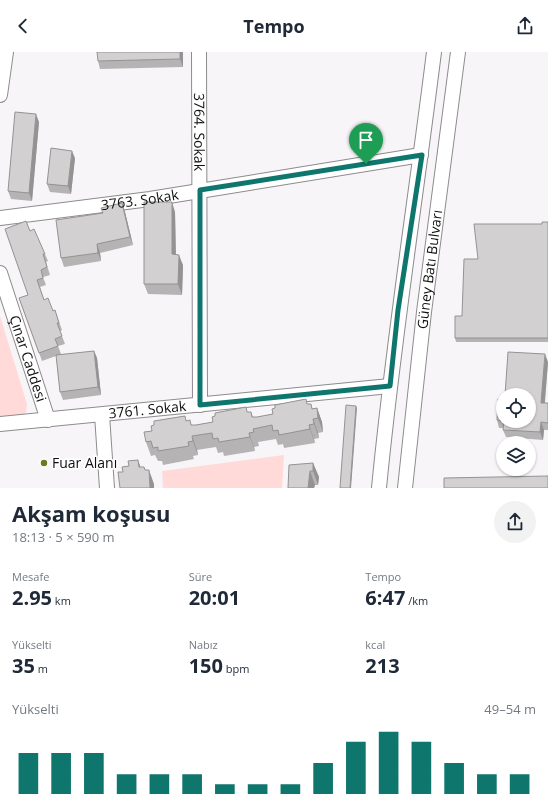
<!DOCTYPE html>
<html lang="tr">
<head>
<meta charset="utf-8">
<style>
  :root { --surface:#fff; --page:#f2f2f3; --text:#1f2937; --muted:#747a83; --accent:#0f766e }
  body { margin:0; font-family:"Open Sans",sans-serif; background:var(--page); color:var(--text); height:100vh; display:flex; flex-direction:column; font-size:15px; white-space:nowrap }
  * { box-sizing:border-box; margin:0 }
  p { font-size:13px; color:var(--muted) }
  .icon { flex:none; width:22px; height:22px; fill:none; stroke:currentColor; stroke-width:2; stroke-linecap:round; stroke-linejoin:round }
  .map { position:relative; height:436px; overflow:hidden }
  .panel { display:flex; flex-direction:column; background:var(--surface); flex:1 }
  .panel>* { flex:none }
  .controls { position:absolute; left:496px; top:336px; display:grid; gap:8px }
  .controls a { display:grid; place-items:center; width:40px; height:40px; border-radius:50%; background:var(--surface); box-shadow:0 1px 3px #0004; font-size:20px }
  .pin { position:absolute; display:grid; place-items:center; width:34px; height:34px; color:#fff; margin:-41px -17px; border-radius:50% 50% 50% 0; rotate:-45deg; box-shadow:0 0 4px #0007 }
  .pin .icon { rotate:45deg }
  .round { display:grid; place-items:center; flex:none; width:42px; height:42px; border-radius:21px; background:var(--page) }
  .head { display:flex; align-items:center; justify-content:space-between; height:68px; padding:0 12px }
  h1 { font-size:22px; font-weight:700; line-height:30px }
  .figures { display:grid; grid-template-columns:repeat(3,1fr); gap:6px; height:68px; padding:4px 12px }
  .figures div { display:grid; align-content:center }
  .figures b { font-size:20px; font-weight:700 }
  .figures small { font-size:11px; font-weight:400 }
  .figures p { font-size:11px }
  .chart { height:112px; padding:8px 12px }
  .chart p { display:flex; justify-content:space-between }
  .chart svg { width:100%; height:72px; margin-top:4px; stroke:var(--accent); stroke-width:6 }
  header { display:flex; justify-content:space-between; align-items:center; height:52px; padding:0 12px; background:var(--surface); font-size:18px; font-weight:700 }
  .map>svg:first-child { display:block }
  .green { fill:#ffdad8 }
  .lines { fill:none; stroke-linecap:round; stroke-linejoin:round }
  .minor-casing { stroke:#8d8b8d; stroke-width:16 }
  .minor { stroke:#fff; stroke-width:14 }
  .wall { fill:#b5b3b4 }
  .shaded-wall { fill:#949292 }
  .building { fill:#d3d0d1; stroke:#949292 }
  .route-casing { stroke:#fff; stroke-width:8 }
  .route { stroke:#0f766e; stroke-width:5 }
  .poi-dot { fill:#6f7722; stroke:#fff; stroke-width:1.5 }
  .labels { text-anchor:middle; stroke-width:3.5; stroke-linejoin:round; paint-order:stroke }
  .street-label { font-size:14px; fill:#0f0f0f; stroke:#fff }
  .poi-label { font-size:14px; fill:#0f0f0f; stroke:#fff; text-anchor:start }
</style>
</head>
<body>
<header><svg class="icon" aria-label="back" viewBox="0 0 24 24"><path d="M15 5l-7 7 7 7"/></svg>Tempo<svg class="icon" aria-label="share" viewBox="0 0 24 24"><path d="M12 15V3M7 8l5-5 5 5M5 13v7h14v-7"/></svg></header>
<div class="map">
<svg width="548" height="436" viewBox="0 0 548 436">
  <rect width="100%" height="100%" fill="#f7f5f8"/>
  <path class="green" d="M0,264l27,88 -1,8 -4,4 -22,2z
    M284,403l-2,33h-119l-1,-17z"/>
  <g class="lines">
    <defs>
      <g id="minor">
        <path id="s1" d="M199,0l1,353"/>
        <path d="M0,43l6,-43"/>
        <path id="s2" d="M0,166l150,-19 271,-44"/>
        <path id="s3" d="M0,221l48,147"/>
        <path d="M102,363l5,73"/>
        <path id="s4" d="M0,372l390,-38"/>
        <path d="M379,436c14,-146 37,-291 55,-436"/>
        <path id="s5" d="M405,436l19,-176 34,-260"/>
      </g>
    </defs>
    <use href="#minor" class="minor-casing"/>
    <use href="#minor" class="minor"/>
  </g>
  <path class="wall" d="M183,0v15l-83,2 -2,-8z
    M39,70l-7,79 -21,-2 -3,-8z
    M75,106l-4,36 -21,-2 -3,-8z
    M122,151l3,9 8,33 -33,8 1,8 -37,6 -3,-9 42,-45z
    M175,160l1,43 7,10 -1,30 -34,-1 -4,-10z
    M548,170v120h-92l-1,-4 7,-22 16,-57 64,-35z
    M30,179l15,23 3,7 -2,1 4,13 -7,2 3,8 -6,2 4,13 9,11 2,-1 7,20 -2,1 5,13 -7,2 3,8 -3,1 36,-4 3,7 4,37 -38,5 -3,-8 -4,-36 -14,5 -23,-63 9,-3z
    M548,310l-3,41h3v27h-4l-1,10 -37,-3 -3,-7 1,-2h-5l-2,-8 6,1z
    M317,356l5,14 1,10 -5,1 1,5 -5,1 1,4 -31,5 -1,-4 -5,1 -2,-6 -18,3 1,4 -5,1 1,4 -31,5 -1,-4 -5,1 -2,-6 -19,3 1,5 -5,1 1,3 -31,6 -1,-4h-4l-3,-6 -4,1 -5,-14 6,-11 35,-10 5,4h4l17,-3 38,-10 2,5h4l16,-3z
    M313,411l6,14 -1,8h-3l-1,3h-26z"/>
  <path class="shaded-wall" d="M180,0h3v15l-3,-8z
    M36,62l3,8 -7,79 -3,-8z
    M72,99l3,7 -4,36 -3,-8z
    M172,150l3,10 1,53 -4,-11z
    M122,151l3,9 8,33 -3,-8z
    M97,192l3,9 1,8 -3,-8z
    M179,203l4,10 -1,30 -4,-11z
    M94,299l3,7 4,37 -3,-8z
    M545,302l3,8 -4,48 -3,-7z
    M356,354l1,2 -6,80h-1z
    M317,356l5,14 1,10 -5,-14z
    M313,367l5,14 1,5 -5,-14z
    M541,370l3,8 -1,10 -3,-8z
    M309,373l5,14 1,4 -5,-14z
    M249,381l5,14 1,4 -5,-14z
    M192,384l5,14 1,5 -5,-14z
    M138,408l5,14 -4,-7z
    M313,411l6,14 -1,8 -5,-14z
    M149,418l5,14v4h-4z
    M310,419l5,14 -1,3h-6z"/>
  <path class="building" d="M97,0h83v7l-82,2z
    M15,60l21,2 -7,79 -21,-2z
    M51,96l21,3 -4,35 -21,-2z
    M144,150h28v52l7,1 -1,29h-34z
    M122,151l8,34 -33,7 1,9 -37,5 -5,-38 47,-7 -2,-5z
    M26,169l4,10 4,-2 11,25h-2l4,13 -6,3 2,8 -6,2 7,20 4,-2 5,13 2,-1 4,13h-2l5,13 -7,3 3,7 -19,7 -20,-55 9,-3 -23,-66z
    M542,170h6v116h-93v-22h7l2,-57h14l-4,-35h68z
    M94,299l4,36 -38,5 -4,-37z
    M508,300l37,2 -4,49h7v20l-7,-1 -1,10 -37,-2 1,-9h25v-26h-24z
    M306,347l1,5h4l1,5 5,-1 1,10 -5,1 1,5 -5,1 1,4 -31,6 -1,-5 -5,1 -1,-6 -19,4 1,3 -5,1 1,4 -31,5 -1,-4 -5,1 -1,-6 -20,3 1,5 -5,1 1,4 -31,5v-4l-5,1 -2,-7 -5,1 -2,-10 8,-1 -1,-5 3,-1v-4l31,-5 1,5 4,-1 1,5h5l17,-3 -1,-5 3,-1v-3l31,-6 1,5h4l1,5h5l16,-3 -1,-5 3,-1v-3z
    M498,347l5,1v21l-6,-1z
    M346,353l10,1 -6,82h-10z
    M138,408l1,7h5l1,3h4l1,18h-30l-2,-16h5l-1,-5 7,-1 -1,-5z
    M313,411v8h-3l-2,17h4h-24l1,-23z
    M548,424v12h-104v-10z"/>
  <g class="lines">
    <defs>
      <path id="route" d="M422,103l-24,155 -8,76 -190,19v-215z"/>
    </defs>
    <use href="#route" class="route-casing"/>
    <use href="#route" class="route"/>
  </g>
  <circle class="poi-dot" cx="44" cy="411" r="4"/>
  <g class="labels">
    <g class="street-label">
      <text dy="5" stroke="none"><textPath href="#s1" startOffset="80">3764. Sokak</textPath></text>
      <text dy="5" stroke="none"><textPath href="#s2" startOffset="141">3763. Sokak</textPath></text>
      <text dy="5" stroke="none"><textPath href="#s5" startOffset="220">Güney Batı Bulvarı</textPath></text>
      <text dy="5" stroke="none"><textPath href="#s3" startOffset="90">Çınar Caddesi</textPath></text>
      <text dy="5" stroke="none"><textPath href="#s4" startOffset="148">3761. Sokak</textPath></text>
    </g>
    <g class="poi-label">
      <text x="52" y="416">Fuar Alanı</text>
    </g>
  </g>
</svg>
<div class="controls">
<a><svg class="icon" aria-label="locate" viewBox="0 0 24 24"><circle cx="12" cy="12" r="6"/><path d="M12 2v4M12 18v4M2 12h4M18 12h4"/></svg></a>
<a><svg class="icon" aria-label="layers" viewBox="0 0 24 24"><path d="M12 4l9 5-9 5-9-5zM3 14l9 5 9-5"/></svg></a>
</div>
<div class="pin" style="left:366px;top:112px;background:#1e9e55"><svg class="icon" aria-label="arrive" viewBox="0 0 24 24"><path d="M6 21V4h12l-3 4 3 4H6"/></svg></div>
</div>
<section class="panel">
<div class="head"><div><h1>Akşam koşusu</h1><p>18:13 · 5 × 590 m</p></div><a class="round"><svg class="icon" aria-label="share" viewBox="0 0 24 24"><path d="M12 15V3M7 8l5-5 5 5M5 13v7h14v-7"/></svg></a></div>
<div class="figures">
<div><p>Mesafe</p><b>2.95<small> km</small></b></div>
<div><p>Süre</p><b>20:01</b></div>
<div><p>Tempo</p><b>6:47<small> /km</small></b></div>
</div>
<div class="figures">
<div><p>Yükselti</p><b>35<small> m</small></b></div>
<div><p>Nabız</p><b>150<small> bpm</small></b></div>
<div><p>kcal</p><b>213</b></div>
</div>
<div class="chart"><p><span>Yükselti</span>49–54 m</p>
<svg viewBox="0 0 160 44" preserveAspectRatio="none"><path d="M5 44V19M15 44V19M25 44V19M35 44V32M45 44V32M55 44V32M65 44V38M75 44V38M85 44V38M95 44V25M105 44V12M115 44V6M125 44V12M135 44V25M145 44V32M155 44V32"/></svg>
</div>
</section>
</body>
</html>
